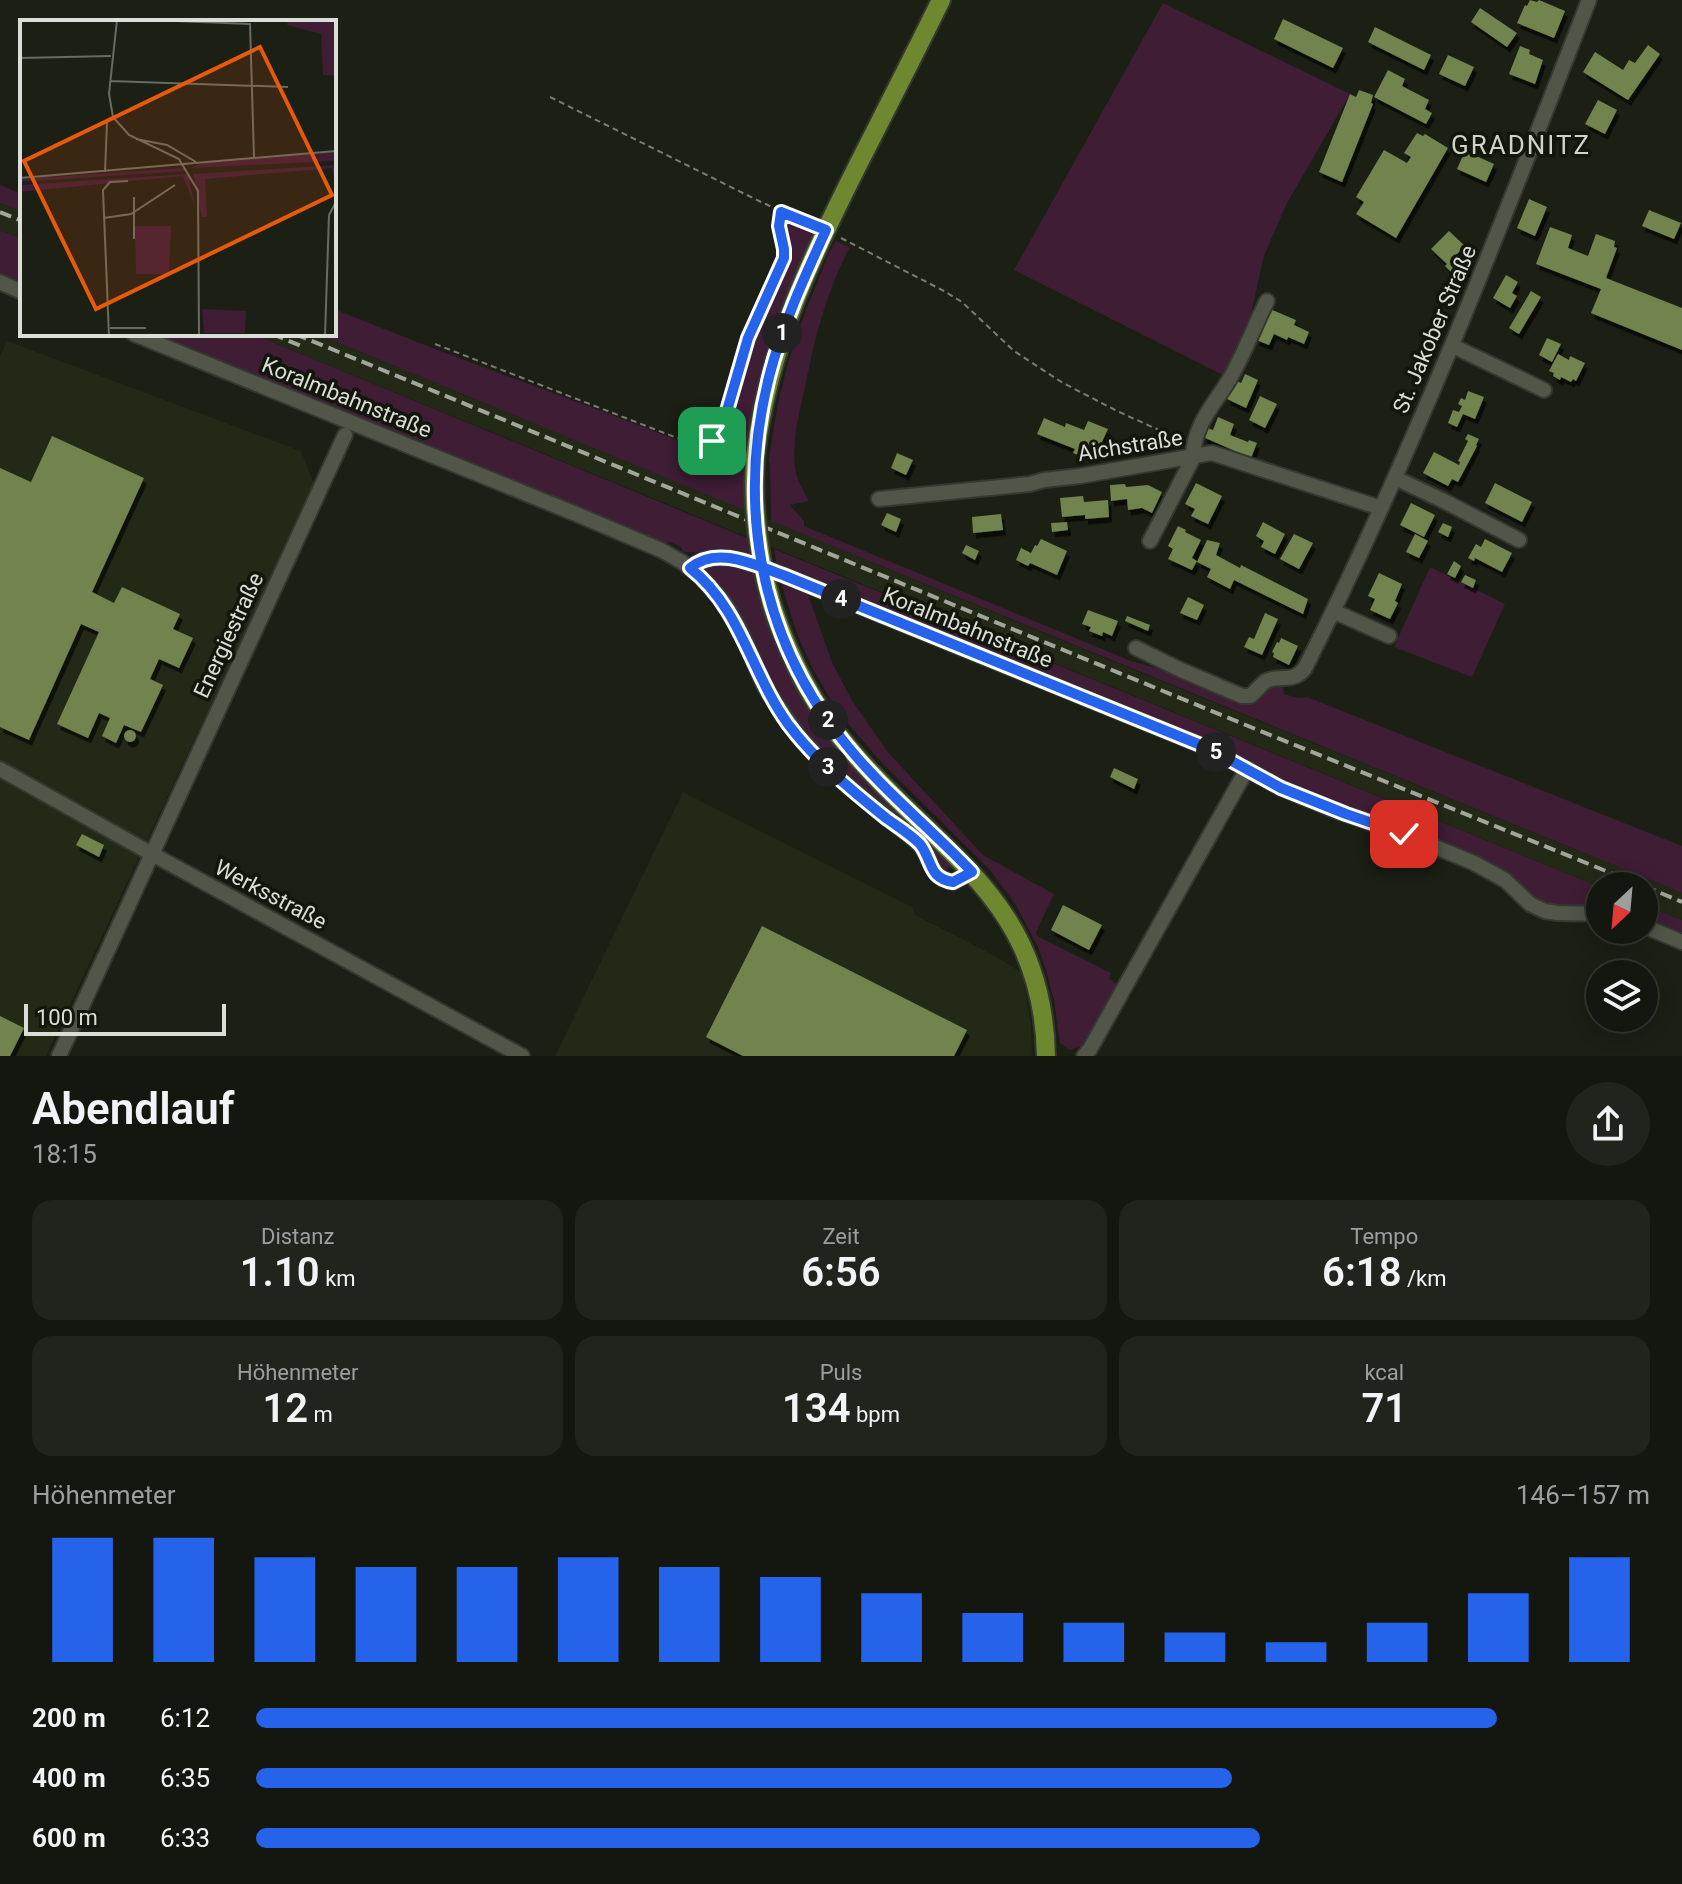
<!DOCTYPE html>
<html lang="de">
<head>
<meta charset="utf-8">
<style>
  :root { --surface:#14170f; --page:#21241d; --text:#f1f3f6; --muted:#9d9f9e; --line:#33362f; --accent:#2563eb }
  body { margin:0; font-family:Roboto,sans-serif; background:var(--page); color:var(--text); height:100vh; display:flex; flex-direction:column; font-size:30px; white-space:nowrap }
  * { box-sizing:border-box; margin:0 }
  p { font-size:26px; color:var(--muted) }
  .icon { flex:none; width:44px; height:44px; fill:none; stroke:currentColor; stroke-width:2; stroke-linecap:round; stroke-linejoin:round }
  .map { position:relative; height:1056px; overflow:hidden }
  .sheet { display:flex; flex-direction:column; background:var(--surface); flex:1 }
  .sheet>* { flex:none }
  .needle { width:52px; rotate:206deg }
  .fabs { position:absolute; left:1586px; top:872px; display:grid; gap:16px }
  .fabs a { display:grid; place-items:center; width:72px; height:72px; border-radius:50%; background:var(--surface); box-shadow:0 4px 20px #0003,0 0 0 2px var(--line); font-size:40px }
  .scale { position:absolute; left:24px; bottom:20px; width:202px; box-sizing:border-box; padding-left:8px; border:4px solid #daded6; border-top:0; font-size:22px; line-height:28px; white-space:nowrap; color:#daded6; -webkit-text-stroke:6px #12160b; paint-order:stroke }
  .pin { position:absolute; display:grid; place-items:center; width:68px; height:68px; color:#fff; margin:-34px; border-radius:16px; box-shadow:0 4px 12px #0006 }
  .km { position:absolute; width:40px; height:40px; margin:-20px; border-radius:50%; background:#222; color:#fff; font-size:22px; line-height:40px; text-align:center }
  .round { display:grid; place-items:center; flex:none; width:84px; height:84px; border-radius:42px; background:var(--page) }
  .summary { display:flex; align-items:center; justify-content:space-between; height:136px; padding:0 32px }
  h1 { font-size:44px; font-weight:600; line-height:60px }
  .metrics { display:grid; grid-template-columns:repeat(3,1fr); gap:12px; height:136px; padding:8px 32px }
  .metrics div { display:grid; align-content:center; border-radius:20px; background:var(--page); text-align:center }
  .metrics b { font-size:40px; font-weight:600 }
  .metrics small { font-size:22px; font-weight:400 }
  .metrics p { font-size:22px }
  .chart { height:224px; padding:16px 32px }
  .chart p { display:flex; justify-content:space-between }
  .chart svg { width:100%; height:144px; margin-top:8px; stroke:var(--accent); stroke-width:6 }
  ul { padding:0 32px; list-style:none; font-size:26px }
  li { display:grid; grid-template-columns:128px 96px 1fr; align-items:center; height:60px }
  li i { height:20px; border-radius:10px; background:var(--accent) }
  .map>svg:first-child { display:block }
  .built { fill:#222917 }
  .green { fill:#3e1d35 }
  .building { fill:#71844e; filter:url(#shadow) }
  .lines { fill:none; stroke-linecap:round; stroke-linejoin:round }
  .minor-casing { stroke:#353831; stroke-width:18 }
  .major-casing { stroke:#353831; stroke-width:22 }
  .path { stroke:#787c73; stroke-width:2; stroke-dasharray:6 4; stroke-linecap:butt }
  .minor { stroke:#515649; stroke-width:14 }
  .major { stroke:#6e8830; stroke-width:18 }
  .rail { stroke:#a1a59c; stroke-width:4; stroke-dasharray:12 6; stroke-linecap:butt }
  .major-bridge-casing { stroke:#353831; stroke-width:22; stroke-linecap:butt }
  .major-bridge { stroke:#6e8830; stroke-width:18 }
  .route-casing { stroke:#fff; stroke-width:16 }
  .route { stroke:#2563eb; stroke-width:10 }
  .labels { text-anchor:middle; stroke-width:7; stroke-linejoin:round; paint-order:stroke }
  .street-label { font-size:22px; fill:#daded6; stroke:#12160b }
  .quarter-label { font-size:26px; letter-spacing:2px; fill:#cfd5c6; stroke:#12160b }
  .inset-road { fill:none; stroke:#676b62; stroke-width:2 }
  .view { fill:#e8590c; fill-opacity:0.15; stroke:#e8590c; stroke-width:4 }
  .inset-edge { fill:none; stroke:#daded6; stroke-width:4 }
</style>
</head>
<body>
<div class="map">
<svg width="1682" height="1056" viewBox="0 0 1682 1056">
  <defs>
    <filter id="shadow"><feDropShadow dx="3" dy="5.5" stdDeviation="0" flood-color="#0009"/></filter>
  </defs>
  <rect width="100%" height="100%" fill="#1b1f14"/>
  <path class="built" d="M0,203l22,9v27l-22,-9z
    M253,334h64l790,325 575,234v27l-38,-15v-19l-44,1z
    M7,341l294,110 13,33 -268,572h-46v-700z
    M683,792l229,115 3,8 82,42 25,16 9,51 1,32h-477z"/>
  <path class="green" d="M1163,3l187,91 -64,111 -22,51 -16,71 -25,48 -209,-105z
    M0,185l22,9v18l-22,-9z
    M790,222l15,4 10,9c-18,42 -39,83 -50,127 -8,30 -12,61 -17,91h-3l-1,57 -427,-176h17v-25c115,47 233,88 348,133 18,5 30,5 41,-11l27,-92 35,-77 -1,-34 1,-3z
    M0,230l22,9v48l-22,-10z
    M836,241l14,6c-25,48 -34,88 -45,140 -6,26 -13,53 -10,80 1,12 8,23 14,34l-19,4 14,16v5l327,135 50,14 59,25 27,-15h16l1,9 14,4 9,-1 375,149v47l-911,-372 -1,-58 -1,-1c7,-64 23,-122 49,-181 5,-14 10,-28 18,-40z
    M143,334h110l494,204 3,20 -19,-4 -49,-2 -1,-5 -10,-5 -7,3z
    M774,549l826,338v23l-39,-1 -27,-9 -14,-14 -743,-319z
    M723,562l29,7 8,31 2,1c19,65 51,122 97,172 29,32 63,60 92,92l-4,4h-6l-58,-58 -84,-79 -96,-161 2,-4z
    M1430,567l75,37 -33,73 -78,-30z
    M780,579l26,10 26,73 19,37 36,52 96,104 71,39 -18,38 1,4 74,37 -2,5 6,5h4l-35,62 -14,5 -10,-7 -6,-43 -9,-33 -7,-20 -22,-42 -26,-35 -107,-106 -33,-38 -15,-19 -21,-36 -12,-25 -8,-21z
    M1644,905l38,15v17l-38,-16z"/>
  <path class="building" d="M1530,0l7,2 2,-2 26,11 -11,27 -37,-15 8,-18 2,1z
    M1480,8l37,25 -10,14 -36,-25z
    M1283,19l60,29 -10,20 -59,-29z
    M1375,27l56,28 -7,15 -56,-28z
    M1648,45l12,9 -32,46 -45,-28 12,-20 28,18 6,-10 6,3z
    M1520,46l10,4 -1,4 14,6 -8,24 -26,-10z
    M1448,55l26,12 -9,19 -26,-12z
    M1388,70l17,9 -3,7 27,14 -4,9 7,4 -6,11 -52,-27z
    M1359,90l14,5 -2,8 2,1 -31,78 -23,-10 31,-78 6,3z
    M1598,100l19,10 -12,24 -20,-10z
    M1417,133l6,3 2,-2 23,14 -52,90 -40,-24 8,-12 -8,-5 28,-47 23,13 4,-6 -7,-4z
    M1465,151l29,13 -8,18 -29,-13z
    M1529,199l18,8 -12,29 -18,-8z
    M1649,210l32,13 -7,16 -32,-13z
    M1550,227l22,8 -4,13 20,8 8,-22 19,7 -1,6 3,1 -11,30 76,30v42l-91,-37 10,-24 -65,-25z
    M1449,231l16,15 -10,10 14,13 -11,10 -13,-13 2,-2 -16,-15z
    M1506,275l12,7 -6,11 5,3 -7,12 -17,-10z
    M1531,291l10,6 -22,37 -10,-6z
    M1270,309l26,11 -2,5 15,7 -5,12 -16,-7 -1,3 -13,-6 -5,11 -13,-5z
    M1547,338l14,6 -9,18 -13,-7z
    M1558,354l11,6 1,-4 15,7 -9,18 -3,-2 -2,3 -10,-5 -1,3 -7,-4 1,-3 -5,-2z
    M1245,374l13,6 -12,28 -19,-9 8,-19 6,3z
    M1468,391l16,6 -9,22 -12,-5 -6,13 -9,-4 5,-13 6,2 3,-6 -4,-2 3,-6 4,2z
    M1260,396l17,8 -12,24 -16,-8z
    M1218,417l16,7 -4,11 18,7 1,-2 8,3 -6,15 -48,-21 4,-9 6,2z
    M1044,418l21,9 1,-4 18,7 4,-9 20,8 -13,28 -13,-5 -1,4 -8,-3 2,-4 -38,-15z
    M1468,434l11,5 -3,6 1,1 -19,36 -6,-3 -4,7 -25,-13 11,-21 25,13 1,-3 -2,-1 10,-20 -3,-2z
    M52,436l92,42 -52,114 22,11 8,-16 58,27 -7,15 20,9 -14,30 -20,-9 -9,20 13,6 -22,47 -17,-7 -8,18 -14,-7 8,-18 -11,-5 -11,25 -31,-14 42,-92 -18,-8 -52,116 -29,-13v-259l31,14z
    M897,453l16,7 -7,15 -15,-7z
    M1196,483l26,13 -14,28 -17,-8 4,-7 -10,-5z
    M1495,483l37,19 -10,20 -37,-19z
    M1125,484l1,3 22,-2 14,7 -10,21 -10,-5 -14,2 -1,-11 -16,2 -1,-16z
    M1083,496l1,6 24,-2 1,17 -24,2v-4l-23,2 -2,-19z
    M1411,503l24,12 -11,22 -24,-12z
    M887,513l14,6 -5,13 -15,-7z
    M1001,514l2,16 -30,3 -1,-16z
    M1067,522l1,8 -16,2 -1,-9z
    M1263,522l22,12 -10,20 -14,-7 3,-6 -8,-5z
    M1443,523l9,4 -4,10 -10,-5z
    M1178,526l8,4 -1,2 16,8 -9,18 5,3 -5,9 -24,-11 5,-10 -5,-3z
    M1294,534l19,9 -14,26 -19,-10z
    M1415,534l13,7 -9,17 -13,-6z
    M1041,539l26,12 -10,24 -27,-12 -2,3 -12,-6 5,-12 10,5 4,-8 2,1z
    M1485,539l27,14 -10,19 -27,-14 -1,3 -6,-3 8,-14 5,3z
    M1207,540l13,3 -4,12 24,13 1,-3 67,34 -5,15 -69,-34 -4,9 -23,-12 4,-8 -14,-7z
    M966,545l13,6 -4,9 -13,-7z
    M1454,561l7,5 -6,12 -8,-4z
    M1379,573l23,11 -7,17 3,2 -8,16 -20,-9 5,-11 -7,-3z
    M1465,575l11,5 -3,8 -12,-6z
    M1188,597l16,8 -7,15 -17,-7z
    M1088,610l30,11 -6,15 -9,-4 -1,4 -13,-5 2,-4 -9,-3z
    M1265,613l13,6 -16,36 -18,-8 5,-10 5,2z
    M1127,616l23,9 -2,6 -23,-10z
    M1281,638l17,8 -9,19 -16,-8 1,-4 -2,-1 5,-10 2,1z
    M124 736a6 6 0 1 1 12 0a6 6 0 1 1-12 0Z
    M1114,768l24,11 -4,10 -24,-12z
    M82,834l22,11 -5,12 -23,-12z
    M1063,905l39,20 -13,25 -38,-20z
    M762,926l205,104 -13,26h-211l-37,-19z
    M0,1016l24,12 -14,28h-10z"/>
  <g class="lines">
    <defs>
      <path id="minor" d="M0,282l22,10
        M134,334l442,180 85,36 21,12 16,12 25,27 17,29 25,57 34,50 43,44 78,63c13,17 9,33 33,38l19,-10
        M1453,346l91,44
        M1395,478l47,22 77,40
        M879,499l151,-15 14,-4 36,-4 132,-23 169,55
        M1150,541l43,-83c0,-34 23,-55 39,-83 13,-24 23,-50 35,-74
        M690,568c27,-23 65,-3 93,7l425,173 73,40 56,23 67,23 70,29 31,17 25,24 15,7 12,2 43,1
        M1333,611l56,25
        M1136,648l45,22 61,26h8c6,-4 10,-11 16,-15 14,-7 27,3 39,-13 109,-216 196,-442 284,-668
        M0,769l152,85 370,202
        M1644,926l38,16
        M59,1056l286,-621
        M1084,1056l6,-7 157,-280"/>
      <path id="major" d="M755,456c14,-113 58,-203 109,-303 26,-51 52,-102 77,-153
        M772,605c17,53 41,101 77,143 89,106 194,150 197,308"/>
    </defs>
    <use href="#minor" class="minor-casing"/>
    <use href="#major" class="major-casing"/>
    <path class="path" d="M550,97l211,105 49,22
      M841,238l103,53 18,11 52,49 49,32 54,28 64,29
      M435,344l250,97c16,4 27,4 36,-12l27,-91 36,-80v-9l-5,-23 2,-13"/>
    <use href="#minor" class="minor"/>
    <use href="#major" class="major"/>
    <path class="rail" d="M0,212l22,9
      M272,334l32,13
      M295,334l958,394 390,158
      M1644,886l38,16"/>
    <defs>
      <path id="major-bridge" d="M755,456c-3,51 3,100 17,149"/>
    </defs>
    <use href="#major-bridge" class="major-bridge-casing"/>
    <use href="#major-bridge" class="major-bridge"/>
  </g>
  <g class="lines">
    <defs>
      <path id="route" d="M712,441l6,-7 6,-13 24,-83 36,-80v-9l-5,-23 2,-14 45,18c-22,48 -44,96 -57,147 -32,127 -10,257 72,361 38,49 88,89 131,134l-19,10c-25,-4 -20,-21 -33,-38 -10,-10 -23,-18 -34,-26 -35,-28 -71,-58 -98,-94 -37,-51 -47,-116 -98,-156 27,-23 65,-3 93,7l425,173 73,40 65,26 58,20"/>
    </defs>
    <use href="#route" class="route-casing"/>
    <use href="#route" class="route"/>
  </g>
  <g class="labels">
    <g class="street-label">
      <text transform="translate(1434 329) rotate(-67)" y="8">St. Jakober Straße</text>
      <text transform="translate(347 397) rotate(22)" y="8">Koralmbahnstraße</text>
      <text transform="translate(1130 445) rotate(-9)" y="8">Aichstraße</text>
      <text transform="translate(968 627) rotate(22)" y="8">Koralmbahnstraße</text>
      <text transform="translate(228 635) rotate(-65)" y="8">Energiestraße</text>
      <text transform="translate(271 894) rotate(28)" y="8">Werksstraße</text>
    </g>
    <g class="quarter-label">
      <text x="1521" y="154">GRADNITZ</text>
    </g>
  </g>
  <g transform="translate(20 20)">
    <rect width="316" height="316" fill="#1b1f14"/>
    <path d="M268,0h48v70v-14l-13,-1 -2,-41 -34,-9zM316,132v9l-147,7 14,-5zM316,145v26l-4,-23 -127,11 2,38h-5l-9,-43zM164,148l2,3 -166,11v-3zM168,154l7,32 -12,-30 -163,16v-7zM115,206h36l-2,48h-33zM182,289l44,2 -1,22h-41z" fill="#3e1d35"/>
    <path class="inset-road" d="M97,0l-8,74 4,23 16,18 50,24 19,32 1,145M131,0l99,4 4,133M0,38l91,-2M90,61l178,6M116,119l31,6 29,17M85,152l2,-50 6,-5M0,158l316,-27M114,177v42M84,198l27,-4 44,-29M90,308h36M89,316l-6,-146 7,-8 18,-1M305,316l4,-121 7,-13"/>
    <path class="view" d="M240,27l72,148 -236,114 -72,-148z"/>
    <rect width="316" height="316" class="inset-edge"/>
  </g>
</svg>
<div class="fabs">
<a><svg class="needle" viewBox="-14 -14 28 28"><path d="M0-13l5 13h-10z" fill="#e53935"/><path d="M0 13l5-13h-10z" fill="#9d9f9e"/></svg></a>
<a><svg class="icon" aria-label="layers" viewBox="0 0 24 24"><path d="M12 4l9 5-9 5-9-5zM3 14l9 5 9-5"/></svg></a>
</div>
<div class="scale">100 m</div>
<div class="pin" style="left:712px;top:441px;background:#1e9e55"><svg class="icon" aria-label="arrive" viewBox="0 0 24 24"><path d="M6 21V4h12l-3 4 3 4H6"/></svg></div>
<div class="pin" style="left:1404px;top:834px;background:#d93025"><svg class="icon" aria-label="check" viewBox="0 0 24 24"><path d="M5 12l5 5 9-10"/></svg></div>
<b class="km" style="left:782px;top:333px">1</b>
<b class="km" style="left:828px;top:720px">2</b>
<b class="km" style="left:828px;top:767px">3</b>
<b class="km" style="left:841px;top:599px">4</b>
<b class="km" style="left:1216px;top:752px">5</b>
</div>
<section class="sheet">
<div class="summary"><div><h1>Abendlauf</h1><p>18:15</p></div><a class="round"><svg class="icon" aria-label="share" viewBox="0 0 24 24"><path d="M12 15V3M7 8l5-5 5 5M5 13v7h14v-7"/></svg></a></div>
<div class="metrics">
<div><p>Distanz</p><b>1.10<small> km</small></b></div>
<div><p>Zeit</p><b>6:56</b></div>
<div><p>Tempo</p><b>6:18<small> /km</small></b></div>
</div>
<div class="metrics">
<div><p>Höhenmeter</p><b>12<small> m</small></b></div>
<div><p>Puls</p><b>134<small> bpm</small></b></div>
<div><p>kcal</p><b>71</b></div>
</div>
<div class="chart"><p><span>Höhenmeter</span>146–157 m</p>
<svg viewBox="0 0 160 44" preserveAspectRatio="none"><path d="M5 44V6M15 44V6M25 44V12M35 44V15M45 44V15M55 44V12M65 44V15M75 44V18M85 44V23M95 44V29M105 44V32M115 44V35M125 44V38M135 44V32M145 44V23M155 44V12"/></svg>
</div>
<ul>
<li><b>200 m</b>6:12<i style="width:89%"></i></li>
<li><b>400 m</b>6:35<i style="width:70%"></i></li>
<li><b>600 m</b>6:33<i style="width:72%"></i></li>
</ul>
</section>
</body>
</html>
